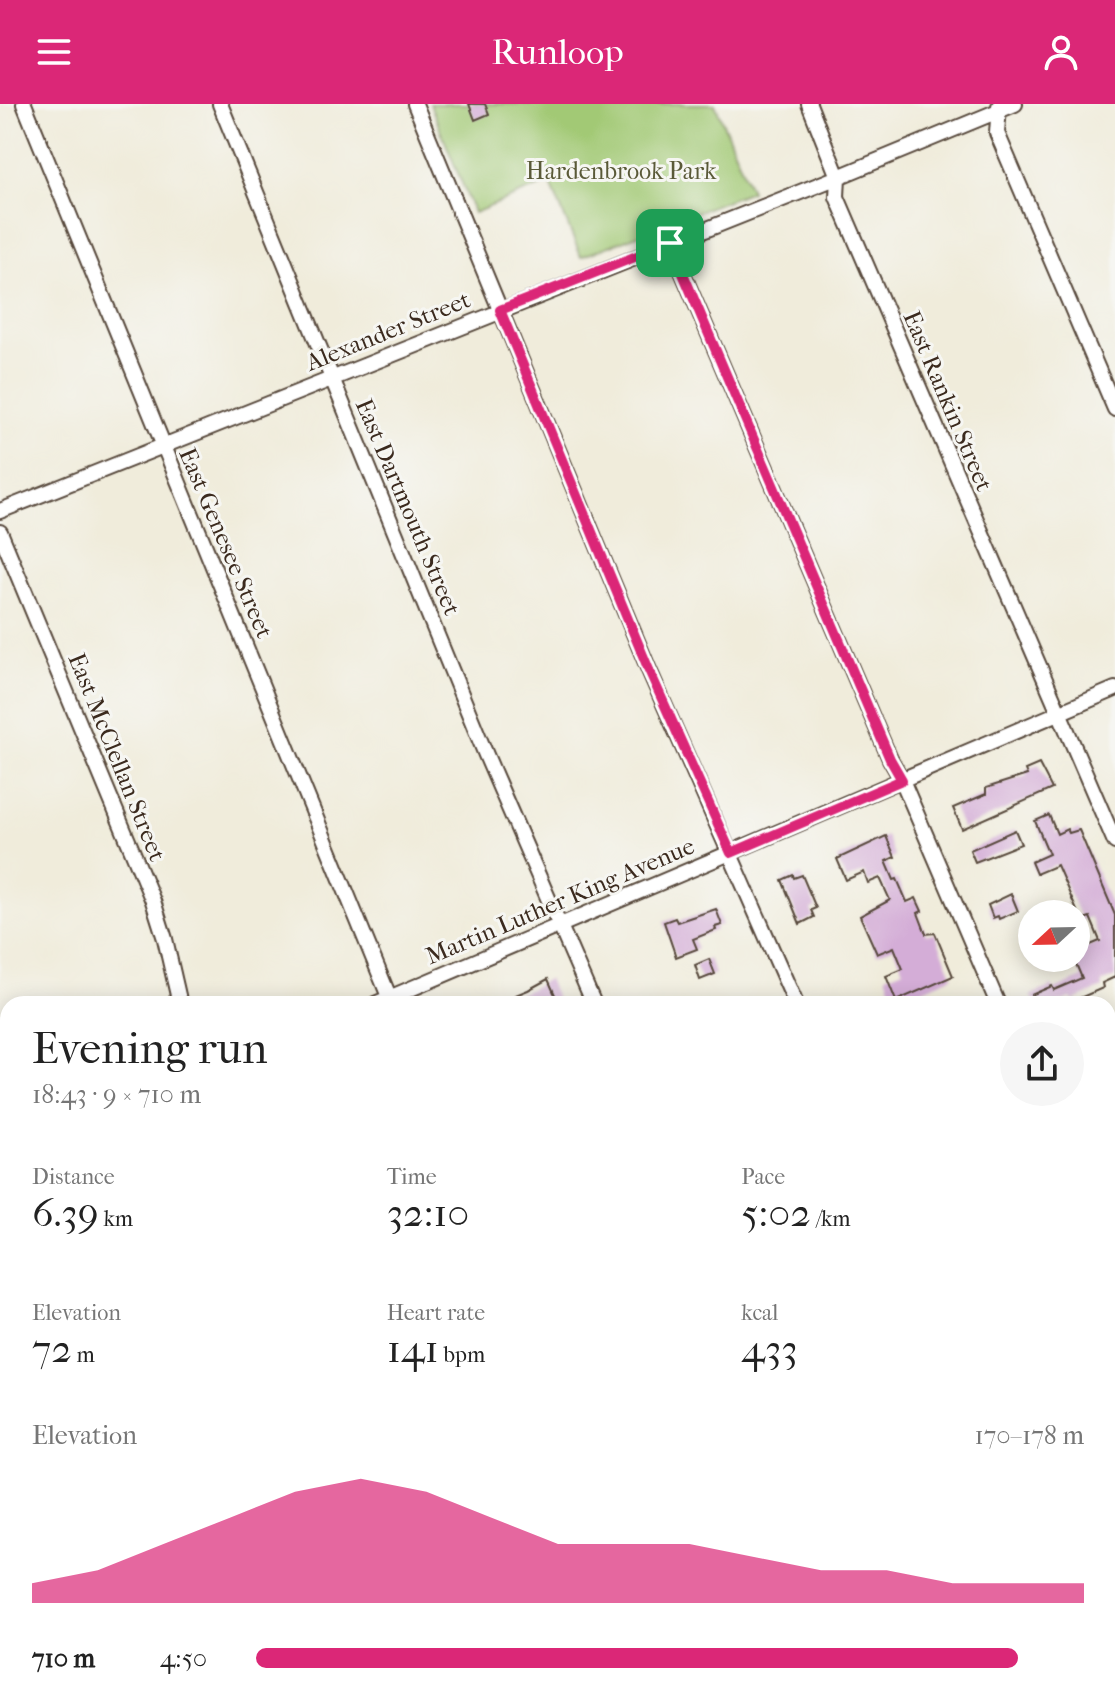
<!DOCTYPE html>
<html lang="en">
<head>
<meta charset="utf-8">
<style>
  :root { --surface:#fff; --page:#f6f6f6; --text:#222; --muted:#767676; --accent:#db2777 }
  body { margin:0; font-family:"IM FELL French Canon",serif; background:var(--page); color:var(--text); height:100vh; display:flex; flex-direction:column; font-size:30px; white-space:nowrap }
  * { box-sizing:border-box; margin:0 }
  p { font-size:26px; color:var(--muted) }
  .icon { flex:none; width:44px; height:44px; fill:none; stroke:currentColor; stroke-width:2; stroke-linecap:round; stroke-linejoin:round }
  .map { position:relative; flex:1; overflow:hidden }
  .sheet { position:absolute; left:0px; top:892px; width:1116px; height:710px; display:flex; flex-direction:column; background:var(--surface); border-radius:24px 24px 0 0; box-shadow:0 4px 20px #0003 }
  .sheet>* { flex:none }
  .needle { width:52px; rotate:248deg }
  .buttons { position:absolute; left:1018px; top:796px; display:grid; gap:16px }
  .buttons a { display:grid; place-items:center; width:72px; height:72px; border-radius:50%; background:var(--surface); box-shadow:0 4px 20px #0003; font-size:40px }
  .pin { position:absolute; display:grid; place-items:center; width:68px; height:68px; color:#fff; margin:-34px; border-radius:16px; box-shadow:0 4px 12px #0006 }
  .round { display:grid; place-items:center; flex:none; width:84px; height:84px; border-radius:42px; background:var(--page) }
  .headline { display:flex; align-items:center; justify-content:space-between; height:136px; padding:0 32px }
  h1 { font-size:44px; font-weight:600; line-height:60px }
  .stats { display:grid; grid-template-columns:repeat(3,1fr); gap:12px; height:136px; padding:8px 32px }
  .stats div { display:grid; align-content:center }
  .stats b { font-size:40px; font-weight:600 }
  .stats small { font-size:22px; font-weight:400 }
  .stats p { font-size:22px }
  .chart { height:224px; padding:16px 32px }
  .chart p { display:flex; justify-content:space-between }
  .chart svg { width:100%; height:144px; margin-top:8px; fill:var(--accent); opacity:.7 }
  ul { padding:0 32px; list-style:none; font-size:26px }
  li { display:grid; grid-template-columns:128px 96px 1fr; align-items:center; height:60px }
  li i { height:20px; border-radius:10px; background:var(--accent) }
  header { display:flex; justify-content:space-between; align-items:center; height:104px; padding:0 32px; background:var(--accent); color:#fff; font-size:36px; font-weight:600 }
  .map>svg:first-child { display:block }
  .green { fill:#a2c974; stroke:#6e7a49; stroke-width:2 }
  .building { fill:#d4add7 }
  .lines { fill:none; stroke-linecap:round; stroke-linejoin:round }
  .minor-casing { stroke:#56473a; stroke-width:18 }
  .minor { stroke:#fff; stroke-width:14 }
  .route-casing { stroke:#fff; stroke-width:16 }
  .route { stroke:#db2777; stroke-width:10 }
  .labels { text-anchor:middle; stroke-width:6; stroke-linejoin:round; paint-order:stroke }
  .park-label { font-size:24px; fill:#5a5a38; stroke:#f6f6f2 }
  .street-label { font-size:24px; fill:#3b2a1e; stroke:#f6f6f2 }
</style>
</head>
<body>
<header><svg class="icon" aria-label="menu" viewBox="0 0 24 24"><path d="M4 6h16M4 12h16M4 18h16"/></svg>Runloop<svg class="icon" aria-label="person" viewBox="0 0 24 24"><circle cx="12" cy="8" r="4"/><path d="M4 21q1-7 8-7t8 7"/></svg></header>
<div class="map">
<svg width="1115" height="1601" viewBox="0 0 1115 1601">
  <rect width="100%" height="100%" fill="#f6f6f2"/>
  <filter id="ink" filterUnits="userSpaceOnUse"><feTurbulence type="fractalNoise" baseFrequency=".0125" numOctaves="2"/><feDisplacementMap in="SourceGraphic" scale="16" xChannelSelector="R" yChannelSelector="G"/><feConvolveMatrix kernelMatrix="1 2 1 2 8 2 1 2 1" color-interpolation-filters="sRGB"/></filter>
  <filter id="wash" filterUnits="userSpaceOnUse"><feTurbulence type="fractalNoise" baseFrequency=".006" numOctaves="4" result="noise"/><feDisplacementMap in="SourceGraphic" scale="32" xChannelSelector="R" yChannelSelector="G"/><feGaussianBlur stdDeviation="1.8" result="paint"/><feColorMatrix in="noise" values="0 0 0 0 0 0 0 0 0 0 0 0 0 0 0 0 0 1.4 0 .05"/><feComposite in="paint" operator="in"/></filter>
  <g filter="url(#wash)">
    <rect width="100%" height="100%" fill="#f0ecdb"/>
    <path class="green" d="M430,0h285l36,87 -170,66 -31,-75 -76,31z"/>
    <g id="blocks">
      <path class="building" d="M469,0h16l4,10 -14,6z
        M1039,660l13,25 -90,40 -9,-21 33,-14v-6l41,-13 -2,-5z
        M1049,711l8,19 10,-5 2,4 10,-3 36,85v62l-13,6 1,5 -30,13 -2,-3 -15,6h-21l-4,-9 21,-9 2,4 28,-12 -6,-14v-13l24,-10 -10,-24 -9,3 -24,-55 -21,9 -5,-12 18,-8 -14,-33z
        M1015,726l6,14 -46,18 -5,-12z
        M886,732l9,21 -9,4 8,19 3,-1 10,23 9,-4 6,13 -4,2 8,21 9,-1 18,43 -57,25 -10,-25 17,-7 -9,-22 -17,7 -17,-38 30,-16 -10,-22 -12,5 -4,-11 -18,8 -9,-21z
        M793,771l1,3 8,-3 14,33 -5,2 3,7 -14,7 -18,-44z
        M1011,790l7,17 -19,8 -1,-3 -5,2 -5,-13z
        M716,805l6,16 -7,2 1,3 -23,9 4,10 -21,8 -12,-35 11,-4 2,4z
        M709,855l6,15 -15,6 -5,-15z
        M548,875l11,25h-65l34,-14z"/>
    </g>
  </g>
  <g filter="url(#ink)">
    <use href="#blocks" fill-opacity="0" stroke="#56473a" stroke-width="2"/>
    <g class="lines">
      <defs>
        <path id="minor" d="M24,0l368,900
          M220,0l266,651 108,249
          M415,0l234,566 147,334
          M809,0l29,73 -1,20 278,645
          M999,2l-2,27 118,276
          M670,139l220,516 12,21 96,224
          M0,407l838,-334 177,-73
          M0,428l153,369 12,38 15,65
          M375,900l740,-315
          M0,967l8,44
          M0,1060l8,-3
          M1108,1158l7,16
          M1108,1229l7,-3
          M0,1465l8,19
          M55,1594l3,7
          M473,1594l3,7
          M689,1594l3,7
          M891,1594l3,7
          M1092,1594l3,7
          M237,1601l16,-7"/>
      </defs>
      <use href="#minor" class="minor-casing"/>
      <use href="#minor" class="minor"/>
    </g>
  </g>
  <g class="lines" filter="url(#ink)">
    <defs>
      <path id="route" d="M670,139l220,516 12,21 -171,73 -82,-183 -149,-360z"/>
    </defs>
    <use href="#route" class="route-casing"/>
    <use href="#route" class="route"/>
  </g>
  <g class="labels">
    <g class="park-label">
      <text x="621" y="75">Hardenbrook Park</text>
    </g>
    <g class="street-label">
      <text transform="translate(388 227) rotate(-22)" y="8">Alexander Street</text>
      <text transform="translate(948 297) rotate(67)" y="8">East Rankin Street</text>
      <text transform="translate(408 403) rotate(67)" y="8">East Dartmouth Street</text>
      <text transform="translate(226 439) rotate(67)" y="8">East Genesee Street</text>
      <text transform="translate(117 653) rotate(68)" y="8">East McClellan Street</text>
      <text transform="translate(560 797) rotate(-23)" y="8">Martin Luther King Avenue</text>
    </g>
  </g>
</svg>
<div class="buttons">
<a><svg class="needle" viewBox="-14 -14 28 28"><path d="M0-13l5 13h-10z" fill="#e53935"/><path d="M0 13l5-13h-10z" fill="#767676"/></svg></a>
</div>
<div class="pin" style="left:670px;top:139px;background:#1e9e55"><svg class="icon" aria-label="arrive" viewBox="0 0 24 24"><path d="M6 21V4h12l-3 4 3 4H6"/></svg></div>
<section class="sheet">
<div class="headline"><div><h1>Evening run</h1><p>18:43 · 9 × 710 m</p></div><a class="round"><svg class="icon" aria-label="share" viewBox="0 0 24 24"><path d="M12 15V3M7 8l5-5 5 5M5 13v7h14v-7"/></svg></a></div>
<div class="stats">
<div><p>Distance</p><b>6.39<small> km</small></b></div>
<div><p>Time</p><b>32:10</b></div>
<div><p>Pace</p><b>5:02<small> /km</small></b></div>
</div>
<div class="stats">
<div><p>Elevation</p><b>72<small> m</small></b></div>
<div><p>Heart rate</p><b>141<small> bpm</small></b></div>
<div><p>kcal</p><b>433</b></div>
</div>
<div class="chart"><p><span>Elevation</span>170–178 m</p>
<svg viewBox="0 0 160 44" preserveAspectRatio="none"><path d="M0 44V38L10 34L20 26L30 18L40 10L50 6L60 10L70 18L80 26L90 26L100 26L110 30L120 34L130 34L140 38L150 38L160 38V44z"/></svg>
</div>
<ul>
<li><b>710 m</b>4:50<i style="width:92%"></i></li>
</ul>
</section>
</div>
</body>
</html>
